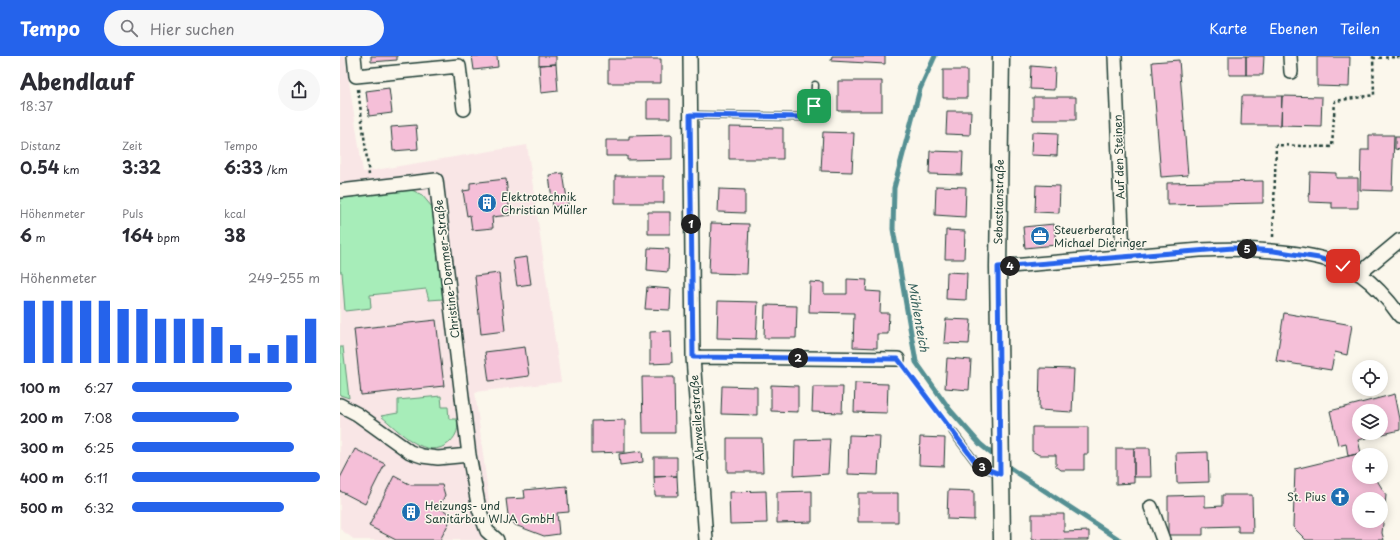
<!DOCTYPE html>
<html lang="de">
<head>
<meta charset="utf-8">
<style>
  :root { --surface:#fff; --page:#f7f7f7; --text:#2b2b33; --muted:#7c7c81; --accent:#2563eb }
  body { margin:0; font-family:"Playpen Sans",sans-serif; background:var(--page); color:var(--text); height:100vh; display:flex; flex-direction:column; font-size:15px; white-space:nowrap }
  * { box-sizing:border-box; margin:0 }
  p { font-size:13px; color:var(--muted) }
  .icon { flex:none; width:22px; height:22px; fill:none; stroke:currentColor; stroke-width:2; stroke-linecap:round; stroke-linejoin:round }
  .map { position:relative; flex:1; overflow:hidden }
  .side { display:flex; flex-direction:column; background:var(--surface); width:340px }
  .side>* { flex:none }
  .buttons { position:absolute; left:1012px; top:304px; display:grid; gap:8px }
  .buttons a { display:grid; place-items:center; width:36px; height:36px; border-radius:50%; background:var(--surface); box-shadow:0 2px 10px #0003; font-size:20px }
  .pin { position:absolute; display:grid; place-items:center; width:34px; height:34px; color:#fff; margin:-17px; border-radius:8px; box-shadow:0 2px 6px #0006 }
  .km { position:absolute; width:20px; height:20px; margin:-10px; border-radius:50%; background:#222; color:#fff; font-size:11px; line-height:20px; text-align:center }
  .round { display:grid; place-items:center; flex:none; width:42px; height:42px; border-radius:21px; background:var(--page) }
  .headline { display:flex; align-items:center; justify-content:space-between; height:68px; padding:0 20px }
  h1 { font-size:22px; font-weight:700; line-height:30px }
  .metrics { display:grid; grid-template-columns:repeat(3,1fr); gap:6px; height:68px; padding:4px 20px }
  .metrics div { display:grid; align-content:center }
  .metrics b { font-size:17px; font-weight:700 }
  .metrics small { font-size:11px; font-weight:400 }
  .metrics p { font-size:11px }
  .chart { height:112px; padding:8px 20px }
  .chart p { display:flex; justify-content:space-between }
  .chart svg { width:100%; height:72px; margin-top:4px; stroke:var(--accent); stroke-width:6 }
  ul { padding:0 20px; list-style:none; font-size:13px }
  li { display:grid; grid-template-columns:64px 48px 1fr; align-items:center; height:30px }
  li i { height:10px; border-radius:5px; background:var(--accent) }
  header { display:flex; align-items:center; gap:24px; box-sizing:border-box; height:56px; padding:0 20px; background:var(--accent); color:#fff }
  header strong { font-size:19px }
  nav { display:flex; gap:22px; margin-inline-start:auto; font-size:14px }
  .search { width:280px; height:36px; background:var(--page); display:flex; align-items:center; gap:10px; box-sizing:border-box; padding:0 14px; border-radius:22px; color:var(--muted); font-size:15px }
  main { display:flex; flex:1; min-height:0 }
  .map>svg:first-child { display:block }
  .built { fill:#f9e6e6 }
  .green { fill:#a7edb9; stroke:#639576 }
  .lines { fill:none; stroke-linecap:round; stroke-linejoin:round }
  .stream { stroke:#549093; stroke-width:5 }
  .building { fill:#f5bfd8; stroke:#1f3d34; fill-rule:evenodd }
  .service-casing { stroke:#1f3d34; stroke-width:9 }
  .minor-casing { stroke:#1f3d34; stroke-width:16 }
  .tertiary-casing { stroke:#1f3d34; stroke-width:19 }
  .path { stroke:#1f3d34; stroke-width:2.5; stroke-dasharray:3 3; stroke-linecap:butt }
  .service { stroke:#fbf7ec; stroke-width:6 }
  .minor { stroke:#fbf7ec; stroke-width:13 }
  .tertiary { stroke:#fbf7ec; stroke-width:16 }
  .route-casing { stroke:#fff; stroke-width:8 }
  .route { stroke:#2563eb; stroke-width:5 }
  .labels { text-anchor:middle; stroke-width:3; stroke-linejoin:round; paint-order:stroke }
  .street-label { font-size:11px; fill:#1f3d34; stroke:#fbf7ec }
  .poi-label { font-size:11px; fill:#1f3d34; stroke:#fbf7ec; text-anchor:start }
  .water-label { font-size:12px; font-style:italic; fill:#35605c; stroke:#fbf7ec }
</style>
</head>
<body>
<header>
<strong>Tempo</strong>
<div class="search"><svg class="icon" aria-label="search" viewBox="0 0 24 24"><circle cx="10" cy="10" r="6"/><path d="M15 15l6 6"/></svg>Hier suchen</div>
<nav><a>Karte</a><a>Ebenen</a><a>Teilen</a></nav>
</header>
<main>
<section class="side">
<div class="headline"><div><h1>Abendlauf</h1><p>18:37</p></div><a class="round"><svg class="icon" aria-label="share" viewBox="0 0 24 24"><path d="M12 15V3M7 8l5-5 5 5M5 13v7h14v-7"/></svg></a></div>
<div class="metrics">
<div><p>Distanz</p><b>0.54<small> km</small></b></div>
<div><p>Zeit</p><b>3:32</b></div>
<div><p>Tempo</p><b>6:33<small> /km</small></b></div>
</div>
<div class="metrics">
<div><p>Höhenmeter</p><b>6<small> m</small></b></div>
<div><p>Puls</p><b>164<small> bpm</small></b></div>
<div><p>kcal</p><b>38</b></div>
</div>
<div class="chart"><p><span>Höhenmeter</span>249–255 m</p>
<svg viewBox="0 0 160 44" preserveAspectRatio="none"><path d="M5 44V6M15 44V6M25 44V6M35 44V6M45 44V6M55 44V11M65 44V11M75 44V17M85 44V17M95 44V17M105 44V22M115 44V33M125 44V38M135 44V33M145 44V27M155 44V17"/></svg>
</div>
<ul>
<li><b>100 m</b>6:27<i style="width:85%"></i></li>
<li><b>200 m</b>7:08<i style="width:57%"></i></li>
<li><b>300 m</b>6:25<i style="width:86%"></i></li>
<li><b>400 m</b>6:11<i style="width:100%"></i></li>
<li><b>500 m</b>6:32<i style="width:81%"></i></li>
</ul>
</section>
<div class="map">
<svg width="1060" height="484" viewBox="0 0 1060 484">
  <rect width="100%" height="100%" fill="#fbf7ec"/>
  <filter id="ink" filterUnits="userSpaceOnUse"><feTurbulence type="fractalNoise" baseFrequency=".025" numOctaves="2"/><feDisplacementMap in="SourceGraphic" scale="8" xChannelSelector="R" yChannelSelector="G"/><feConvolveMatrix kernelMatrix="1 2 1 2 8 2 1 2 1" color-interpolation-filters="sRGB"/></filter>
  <g filter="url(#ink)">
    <path class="built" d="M0,0h5l18,116 164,-27 34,237 -86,10 19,148h-139l-15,-11z"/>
    <path class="green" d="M63,133l9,1 10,5 10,12 11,92 -14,1 -3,-11 -56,6 1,13 -26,3 -3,-39h-2v-74z
      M0,291h3l6,51 -9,-3z
      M101,340l1,11h6l1,12h8c2,9 0,16 -7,23 -23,21 -52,-12 -69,-26l17,-3v-13z"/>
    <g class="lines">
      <path class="stream" d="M595,0l-15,33 -26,99 -1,41 23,133 34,48 30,34 18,15
        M664,408l9,6 107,70"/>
    </g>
    <path class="building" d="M31,0h26v4l-26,2z
      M132,0h25l1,11 -24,3z
      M199,0h17v8l-17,1z
      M492,0h53v8l-54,-3z
      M889,0h17v19h-17z
      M906,0h18l-1,19h-17z
      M977,1h33l-1,30 -32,-1z
      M268,3h53v24h-53z
      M839,4l9,115 -27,2 -9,-115z
      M216,8l2,27 -17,2 -2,-28z
      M691,10l24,2 -1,22 -24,-1z
      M603,14h24v28h-24z
      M498,25h44v30h-44z
      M49,32l3,25 -23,3 -3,-25z
      M902,40h40l-1,29h-40z
      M942,40l40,1 -1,29 -40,-1z
      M693,41h43v23h-43z
      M307,43h23v19h-23z
      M607,55h24l-1,24 -24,-1z
      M76,69l2,24 -25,2 -2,-24z
      M389,71l54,1v31h-54z
      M483,76l31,1 -2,39 -31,-1z
      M692,76l26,1 -1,23 -26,-1z
      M332,79v24l-45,1v-4h-21v-16h23v-4z
      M1029,79h25l-2,56 -32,-1 1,-40h8z
      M1055,81h5v13l-5,-1z
      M590,95l33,1 -1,23 -33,-1z
      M970,116l26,1v5h22v30h-26v-5l-23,-1z
      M223,117l5,32 -15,2 -4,-32z
      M275,120h49v27h-49z
      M166,123l4,36 -18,2 1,11 -21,2 -2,-15 -3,1 -4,-25 7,-1v-7z
      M923,125v22l-96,2v-22z
      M696,129l24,1 -1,27 -24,-1z
      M596,130l30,1 -1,30 -30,-2z
      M379,133l26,1v23l-27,-1z
      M308,156h22v22h-22z
      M371,167l38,1 -2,50 -38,-1z
      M714,168l2,21 -31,3 -2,-21z
      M606,174l19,1 -1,28h-19z
      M308,192l21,1 -1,23 -21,-2z
      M187,201l4,27 -14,2 -4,-27z
      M607,216l20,1 -1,27 -20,-1z
      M159,217l6,58 -24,3 -6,-58z
      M507,223l20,1 -1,11 15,1 -1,21h9l-1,21h-11v14l-24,-1 1,-34 -45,-1 1,-30 14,1v11h23z
      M307,231l24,2 -1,21 -25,-1z
      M378,245l40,1 -2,37 -39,-1z
      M425,249l32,1 -1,32h-32z
      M944,257l68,12 -5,30 -12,-3 -4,18 -55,-9z
      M606,263l25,1 -2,24 -25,-1z
      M96,264l8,66 -83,9 -7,-66z
      M331,275l1,32 -22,1v-32z
      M185,291l4,29 -40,5 -4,-29z
      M607,302l24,2 -2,30 -24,-2z
      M700,312l34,1 -2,43 -33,-2z
      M302,321h32l1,56h-32z
      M515,327l33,1 -1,29 -33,-1z
      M431,329l27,1v26l-27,-1z
      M382,330l35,1v28l-36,-1z
      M473,331h30l-1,26 -30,-1z
      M1055,338l5,25v11l-42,10 3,13 -13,3 -2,-13 -8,2 -8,-34zM1019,355h22v22h-22z
      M285,364v32l-33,1v-32z
      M692,371h56v27h-4v16h-23l-5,-4v-11h-17l-7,-4z
      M509,379l31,1 -2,39 -30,-1z
      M580,381l25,1 -1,28 -25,-1z
      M387,382h35l1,34h-36z
      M490,383l-2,35 -34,2 1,-36z
      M776,392h18v35l-18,1z
      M794,392h16l1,29h-17z
      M15,393l30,15 -20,40 -25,-13v-13z
      M302,395l1,11 -23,3 -1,-11z
      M868,396l1,30 -32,1 -1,-30z
      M1021,397l1,2h-3v22h16l11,18 -4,38 2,7h-78l-13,-13 2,-58zM1019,443h22v22h-22z
      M314,401h23v19l-23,1z
      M54,420l17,9h31l3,10 -6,13 14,7 -13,25h-44l-27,-14z
      M337,420l1,20h-23l-1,-19z
      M227,430l2,26 -12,1 2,21 -15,2 -29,-11 -7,-10 -2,-16 19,-1 -1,-8z
      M608,434l26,1v29l-27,-1z
      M426,435l1,32 -37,1 -1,-32z
      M472,435v31l-35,1v-31z
      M518,437h40v29h-40z
      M865,439v12l17,-1v-11h30l1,37h-15v-6l-35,1v8h-35v-39z
      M692,458h32v18l25,-1v9h-57z"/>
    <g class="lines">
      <defs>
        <path id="service" d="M350,59l115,2 9,-11 1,-21
          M613,376l24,32 10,5 12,4"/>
        <path id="minor" d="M14,0l2,20 103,-10 5,43
          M350,0l3,301 13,183
          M775,0l8,201
          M950,0l1,16
          M0,135l96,-11 33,275 10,54 8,22 10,9
          M658,211l202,-17c43,-2 124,-1 160,24 14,10 30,28 40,42
          M1019,218l41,-34
          M353,301l205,2
          M0,349l17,9 53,38 12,4 16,2 31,-3
          M811,451l12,33"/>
        <path id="tertiary" d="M661,0l-3,211 4,273"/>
      </defs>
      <use href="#service" class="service-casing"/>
      <use href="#minor" class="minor-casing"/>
      <use href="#tertiary" class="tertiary-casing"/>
      <path class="path" d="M1033,2l27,-1
        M18,33l11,86
        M933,181l3,-92 56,2 3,-46 39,-6 -1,-39
        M566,313l41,55"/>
      <use href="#service" class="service"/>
      <use href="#minor" class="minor"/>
      <use href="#tertiary" class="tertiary"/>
    </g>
  </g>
  <g class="lines" filter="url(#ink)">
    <defs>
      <path id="route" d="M474,50l-9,11 -115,-2 3,242 205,2 79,105 10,5 13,5 -2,-207 235,-19 41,3 45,7 24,8"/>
    </defs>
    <use href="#route" class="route-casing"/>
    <use href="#route" class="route"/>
  </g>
  <defs>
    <symbol id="building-disc" viewBox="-11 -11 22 22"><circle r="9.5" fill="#1f6fb2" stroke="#fbf7ec"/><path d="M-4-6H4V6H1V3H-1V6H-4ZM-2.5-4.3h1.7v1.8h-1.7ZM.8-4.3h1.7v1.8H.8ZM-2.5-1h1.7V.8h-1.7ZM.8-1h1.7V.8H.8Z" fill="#fff"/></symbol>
    <symbol id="office-disc" viewBox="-11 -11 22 22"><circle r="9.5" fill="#1f6fb2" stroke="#fbf7ec"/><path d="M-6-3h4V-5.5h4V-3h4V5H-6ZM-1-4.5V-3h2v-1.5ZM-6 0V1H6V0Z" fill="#fff"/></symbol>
    <symbol id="church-disc" viewBox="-11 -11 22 22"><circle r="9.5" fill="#1f6fb2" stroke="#fbf7ec"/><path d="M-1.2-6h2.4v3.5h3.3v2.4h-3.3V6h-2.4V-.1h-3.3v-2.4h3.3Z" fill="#fff"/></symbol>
  </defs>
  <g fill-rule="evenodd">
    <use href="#building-disc" x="136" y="136" width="22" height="22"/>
    <use href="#office-disc" x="689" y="169" width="22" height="22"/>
    <use href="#church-disc" x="989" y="430" width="22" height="22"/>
    <use href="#building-disc" x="60" y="445" width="22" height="22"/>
  </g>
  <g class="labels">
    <g class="street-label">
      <text transform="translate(779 101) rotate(-92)" y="4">Auf den Steinen</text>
      <text transform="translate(659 146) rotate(-89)" y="4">Sebastianstraße</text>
      <text transform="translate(107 213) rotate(-97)" y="4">Christine-Demmer-Straße</text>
      <text transform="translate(357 362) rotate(-94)" y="4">Ahrweilerstraße</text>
    </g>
    <g class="poi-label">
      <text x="161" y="145">Elektrotechnik<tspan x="161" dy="13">Christian Müller</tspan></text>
      <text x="714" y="178">Steuerberater<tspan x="714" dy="13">Michael Dieringer</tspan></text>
      <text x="986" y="445" text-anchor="end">St. Pius</text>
      <text x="85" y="454">Heizungs- und<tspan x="85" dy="13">Sanitärbau WIJA GmbH</tspan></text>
    </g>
    <g class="water-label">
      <text transform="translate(578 261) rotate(80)" y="4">Mühlenteich</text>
    </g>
  </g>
</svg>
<div class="buttons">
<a><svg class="icon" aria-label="locate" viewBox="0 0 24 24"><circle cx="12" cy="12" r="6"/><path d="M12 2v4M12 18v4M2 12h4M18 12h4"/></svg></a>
<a><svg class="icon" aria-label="layers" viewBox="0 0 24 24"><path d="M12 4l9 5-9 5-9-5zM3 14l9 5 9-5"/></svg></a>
<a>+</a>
<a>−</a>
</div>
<div class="pin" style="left:474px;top:50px;background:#1e9e55"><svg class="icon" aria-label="arrive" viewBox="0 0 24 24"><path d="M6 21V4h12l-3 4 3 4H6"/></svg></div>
<div class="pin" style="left:1003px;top:210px;background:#d93025"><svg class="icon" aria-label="check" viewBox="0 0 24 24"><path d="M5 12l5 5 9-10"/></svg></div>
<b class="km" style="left:351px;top:168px">1</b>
<b class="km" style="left:458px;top:302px">2</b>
<b class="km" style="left:642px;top:411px">3</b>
<b class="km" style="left:670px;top:210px">4</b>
<b class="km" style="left:907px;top:193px">5</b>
</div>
</main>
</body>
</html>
